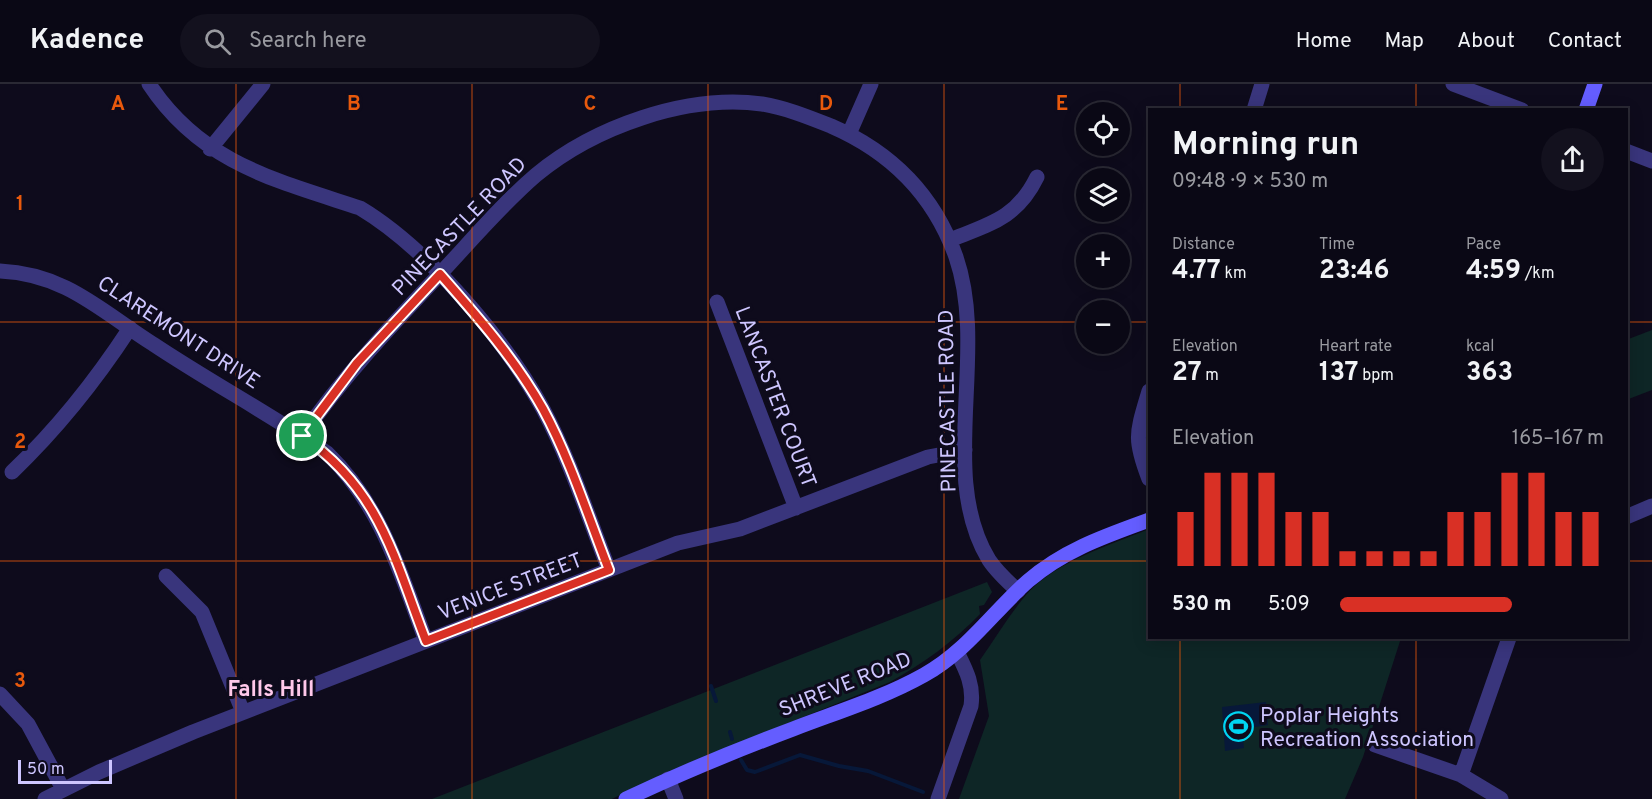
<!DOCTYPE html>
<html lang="en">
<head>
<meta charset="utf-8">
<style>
  :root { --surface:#0a0815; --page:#13111e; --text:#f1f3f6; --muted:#999aa0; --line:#2a2934; --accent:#d93025 }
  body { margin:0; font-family:Overpass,sans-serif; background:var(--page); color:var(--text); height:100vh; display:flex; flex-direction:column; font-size:22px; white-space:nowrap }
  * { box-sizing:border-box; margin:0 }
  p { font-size:20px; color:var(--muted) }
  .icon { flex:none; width:33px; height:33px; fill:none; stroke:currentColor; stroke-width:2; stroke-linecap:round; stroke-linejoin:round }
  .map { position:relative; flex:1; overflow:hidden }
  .side { position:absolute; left:1148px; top:24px; width:480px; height:531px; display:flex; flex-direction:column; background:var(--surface); border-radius:0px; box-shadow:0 3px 15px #0003,0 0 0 2px var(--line) }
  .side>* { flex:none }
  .tools { position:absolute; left:1076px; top:18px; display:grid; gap:12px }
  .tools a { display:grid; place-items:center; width:54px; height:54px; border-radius:50%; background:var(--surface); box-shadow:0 3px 15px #0003,0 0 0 2px var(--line); font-size:30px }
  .scale { position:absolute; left:18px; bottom:15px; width:94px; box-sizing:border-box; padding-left:6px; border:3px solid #cec6ff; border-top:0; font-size:16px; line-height:21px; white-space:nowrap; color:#cec6ff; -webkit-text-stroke:4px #0e0b1c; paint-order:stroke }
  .pin { position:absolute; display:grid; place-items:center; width:51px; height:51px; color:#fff; margin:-26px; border:3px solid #fff; border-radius:50%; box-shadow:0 2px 6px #0007 }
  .round { display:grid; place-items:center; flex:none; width:63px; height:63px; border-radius:32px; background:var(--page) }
  .headline { display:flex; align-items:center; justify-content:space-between; height:102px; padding:0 24px }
  h1 { font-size:33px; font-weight:700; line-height:45px }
  .stats { display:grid; grid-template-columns:repeat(3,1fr); gap:9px; height:102px; padding:6px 24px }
  .stats div { display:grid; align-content:center }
  .stats b { font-size:26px; font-weight:700 }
  .stats small { font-size:16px; font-weight:400 }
  .stats p { font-size:16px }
  .chart { height:168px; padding:12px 24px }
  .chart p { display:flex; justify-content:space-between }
  .chart svg { width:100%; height:108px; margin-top:6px; stroke:var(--accent); stroke-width:6 }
  ul { padding:0 24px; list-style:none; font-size:20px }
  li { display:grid; grid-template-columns:96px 72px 1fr; align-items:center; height:45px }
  li i { height:15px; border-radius:8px; background:var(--accent) }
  header { display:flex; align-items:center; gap:36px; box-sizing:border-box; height:84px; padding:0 30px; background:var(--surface); border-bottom:2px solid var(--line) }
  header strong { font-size:28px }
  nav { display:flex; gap:33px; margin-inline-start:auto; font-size:21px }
  .search { width:420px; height:54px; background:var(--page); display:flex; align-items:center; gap:15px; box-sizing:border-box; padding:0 21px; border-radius:33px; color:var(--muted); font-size:22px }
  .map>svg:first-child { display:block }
  .green { fill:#0e2626 }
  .water { fill:#071839 }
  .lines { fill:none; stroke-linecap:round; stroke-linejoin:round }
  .stream { stroke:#071839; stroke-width:4 }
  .minor { stroke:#39357c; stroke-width:15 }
  .secondary { stroke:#645dff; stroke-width:15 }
  .route-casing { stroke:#fff; stroke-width:12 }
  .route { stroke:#d93025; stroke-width:8 }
  .grid { fill:none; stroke:#e8590c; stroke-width:1.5; stroke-opacity:0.55 }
  .labels { text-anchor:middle; stroke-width:6; stroke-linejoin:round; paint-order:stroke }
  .street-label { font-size:21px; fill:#cec6ff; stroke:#0e0b1c }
  .poi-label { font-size:21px; fill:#cec6ff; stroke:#0e0b1c; text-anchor:start }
  .neighbourhood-label { font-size:22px; font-weight:bold; fill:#ffc8ea; stroke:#0e0b1c }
  .grid-label { font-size:20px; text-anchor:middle; font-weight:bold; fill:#e8590c; stroke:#0e0b1c; stroke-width:6; stroke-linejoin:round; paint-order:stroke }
</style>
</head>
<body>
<header>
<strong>Kadence</strong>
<div class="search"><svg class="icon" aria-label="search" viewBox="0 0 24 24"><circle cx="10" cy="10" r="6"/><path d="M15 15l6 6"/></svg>Search here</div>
<nav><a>Home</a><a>Map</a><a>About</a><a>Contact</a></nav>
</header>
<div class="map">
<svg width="1652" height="715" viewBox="0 0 1652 715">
  <rect width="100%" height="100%" fill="#0e0b1c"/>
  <path class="green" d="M1652,246v60l-26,10v-60z
    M1149,445v109h252l-38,119 -18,42h-386l30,-83 -9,-56c15,-21 29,-45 46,-65 30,-34 82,-49 123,-66z
    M987,498l5,10 -8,13 -5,1 1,8c-27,28 -56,49 -90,68l-223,90 -55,27h-180z"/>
  <path class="water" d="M1266,618l2,23 -26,4 2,19 -19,3 -3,-44z"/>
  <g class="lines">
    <path class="stream" d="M711,602l5,15
      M730,648l2,7
      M741,676l6,10 8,2 45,-17 39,11 29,5 55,21"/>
    <path class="minor" d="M149,0c52,79 126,96 211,124 67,40 146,133 183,201 27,51 45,107 66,161
      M1453,0l69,26
      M1254,26l8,-26
      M849,50l22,-50
      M210,65l53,-65
      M1626,67l26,10
      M950,156c40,-16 67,-22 87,-63
      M0,187c66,3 101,40 153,73 57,38 117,70 174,109 54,52 73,119 99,188
      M717,218l79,206
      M1149,307c-12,41 -16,47 0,88
      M302,352c41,-59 88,-109 137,-161 32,-34 62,-70 97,-100 58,-48 150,-81 226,-71 24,4 46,13 69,22 60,26 103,69 125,131 33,96 -19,218 33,303 8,12 19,22 29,31
      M12,388c45,-43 84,-92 118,-144
      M1626,433l26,-11
      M166,492l36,36 41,100
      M0,610l28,30 35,65
      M1375,661l86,30 40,24
      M1461,691l48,-137
      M668,695l8,20
      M45,715l54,-27 94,-40 485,-189 62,-14 188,-72 37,-7
      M938,715l33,-93c3,-21 -5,-36 -14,-54"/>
    <path class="secondary" d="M1586,26l9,-26
      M626,715c55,-26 111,-49 167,-70 44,-17 90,-31 131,-54 42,-23 69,-63 104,-94 36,-31 77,-45 121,-61"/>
  </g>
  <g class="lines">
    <defs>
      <path id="route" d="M440,190c37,42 75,85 103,135 27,50 45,107 66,161l-183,71c-32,-83 -46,-152 -124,-205l55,-73z"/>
    </defs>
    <use href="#route" class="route-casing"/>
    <use href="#route" class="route"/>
  </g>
  <path class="grid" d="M236,0v715M472,0v715M708,0v715M944,0v715M1180,0v26M1416,0v26M0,238h1086M1119,238h30M1626,238h26M0,477h1149M1626,477h26M1180,554v161M1416,554v161"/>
  <defs>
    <symbol id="stadium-ring" viewBox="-11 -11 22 22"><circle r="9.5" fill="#0e0b1c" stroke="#00d4f1" stroke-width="1.5"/><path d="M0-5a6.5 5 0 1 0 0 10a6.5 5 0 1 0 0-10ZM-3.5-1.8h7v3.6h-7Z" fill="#00d4f1"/></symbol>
  </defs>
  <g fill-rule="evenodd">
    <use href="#stadium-ring" x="1222" y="626" width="33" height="33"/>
  </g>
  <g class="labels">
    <g class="street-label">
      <text transform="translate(459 142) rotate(-46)" y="7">PINECASTLE ROAD</text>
      <text transform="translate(179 248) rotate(33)" y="7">CLAREMONT DRIVE</text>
      <text transform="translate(776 313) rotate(69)" y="7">LANCASTER COURT</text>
      <text transform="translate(947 317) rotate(-91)" y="7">PINECASTLE ROAD</text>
      <text transform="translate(510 502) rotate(-21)" y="7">VENICE STREET</text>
      <text transform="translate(845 600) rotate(-22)" y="7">SHREVE ROAD</text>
    </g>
    <g class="poi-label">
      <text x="1260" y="638">Poplar Heights<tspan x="1260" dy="24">Recreation Association</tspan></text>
    </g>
    <g class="neighbourhood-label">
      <text x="271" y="612">Falls Hill</text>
    </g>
  </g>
  <g class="grid-label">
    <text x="118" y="26">A</text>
    <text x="354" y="26">B</text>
    <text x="590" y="26">C</text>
    <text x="826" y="26">D</text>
    <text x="1062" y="26">E</text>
    <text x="20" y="126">1</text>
    <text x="20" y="364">2</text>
    <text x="20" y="603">3</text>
  </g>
</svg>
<div class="tools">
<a><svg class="icon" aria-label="locate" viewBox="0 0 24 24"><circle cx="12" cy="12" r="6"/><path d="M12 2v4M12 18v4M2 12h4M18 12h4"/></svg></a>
<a><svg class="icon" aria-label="layers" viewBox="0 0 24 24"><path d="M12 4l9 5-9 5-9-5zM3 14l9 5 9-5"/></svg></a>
<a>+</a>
<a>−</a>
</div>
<div class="scale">50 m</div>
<div class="pin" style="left:302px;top:352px;background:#1e9e55"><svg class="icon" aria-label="arrive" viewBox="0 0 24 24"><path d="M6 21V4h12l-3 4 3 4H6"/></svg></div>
<section class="side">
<div class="headline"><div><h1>Morning run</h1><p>09:48 · 9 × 530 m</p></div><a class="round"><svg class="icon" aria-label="share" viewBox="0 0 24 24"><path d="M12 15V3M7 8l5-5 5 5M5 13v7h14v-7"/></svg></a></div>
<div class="stats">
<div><p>Distance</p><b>4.77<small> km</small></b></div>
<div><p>Time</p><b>23:46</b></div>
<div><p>Pace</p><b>4:59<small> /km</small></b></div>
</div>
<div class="stats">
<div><p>Elevation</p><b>27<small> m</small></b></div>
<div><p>Heart rate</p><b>137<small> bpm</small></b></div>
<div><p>kcal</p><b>363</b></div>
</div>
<div class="chart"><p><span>Elevation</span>165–167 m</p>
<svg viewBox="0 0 160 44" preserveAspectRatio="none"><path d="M5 44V22M15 44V6M25 44V6M35 44V6M45 44V22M55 44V22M65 44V38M75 44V38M85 44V38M95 44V38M105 44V22M115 44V22M125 44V6M135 44V6M145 44V22M155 44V22"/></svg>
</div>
<ul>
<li><b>530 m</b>5:09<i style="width:65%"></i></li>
</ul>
</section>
</div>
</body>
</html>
